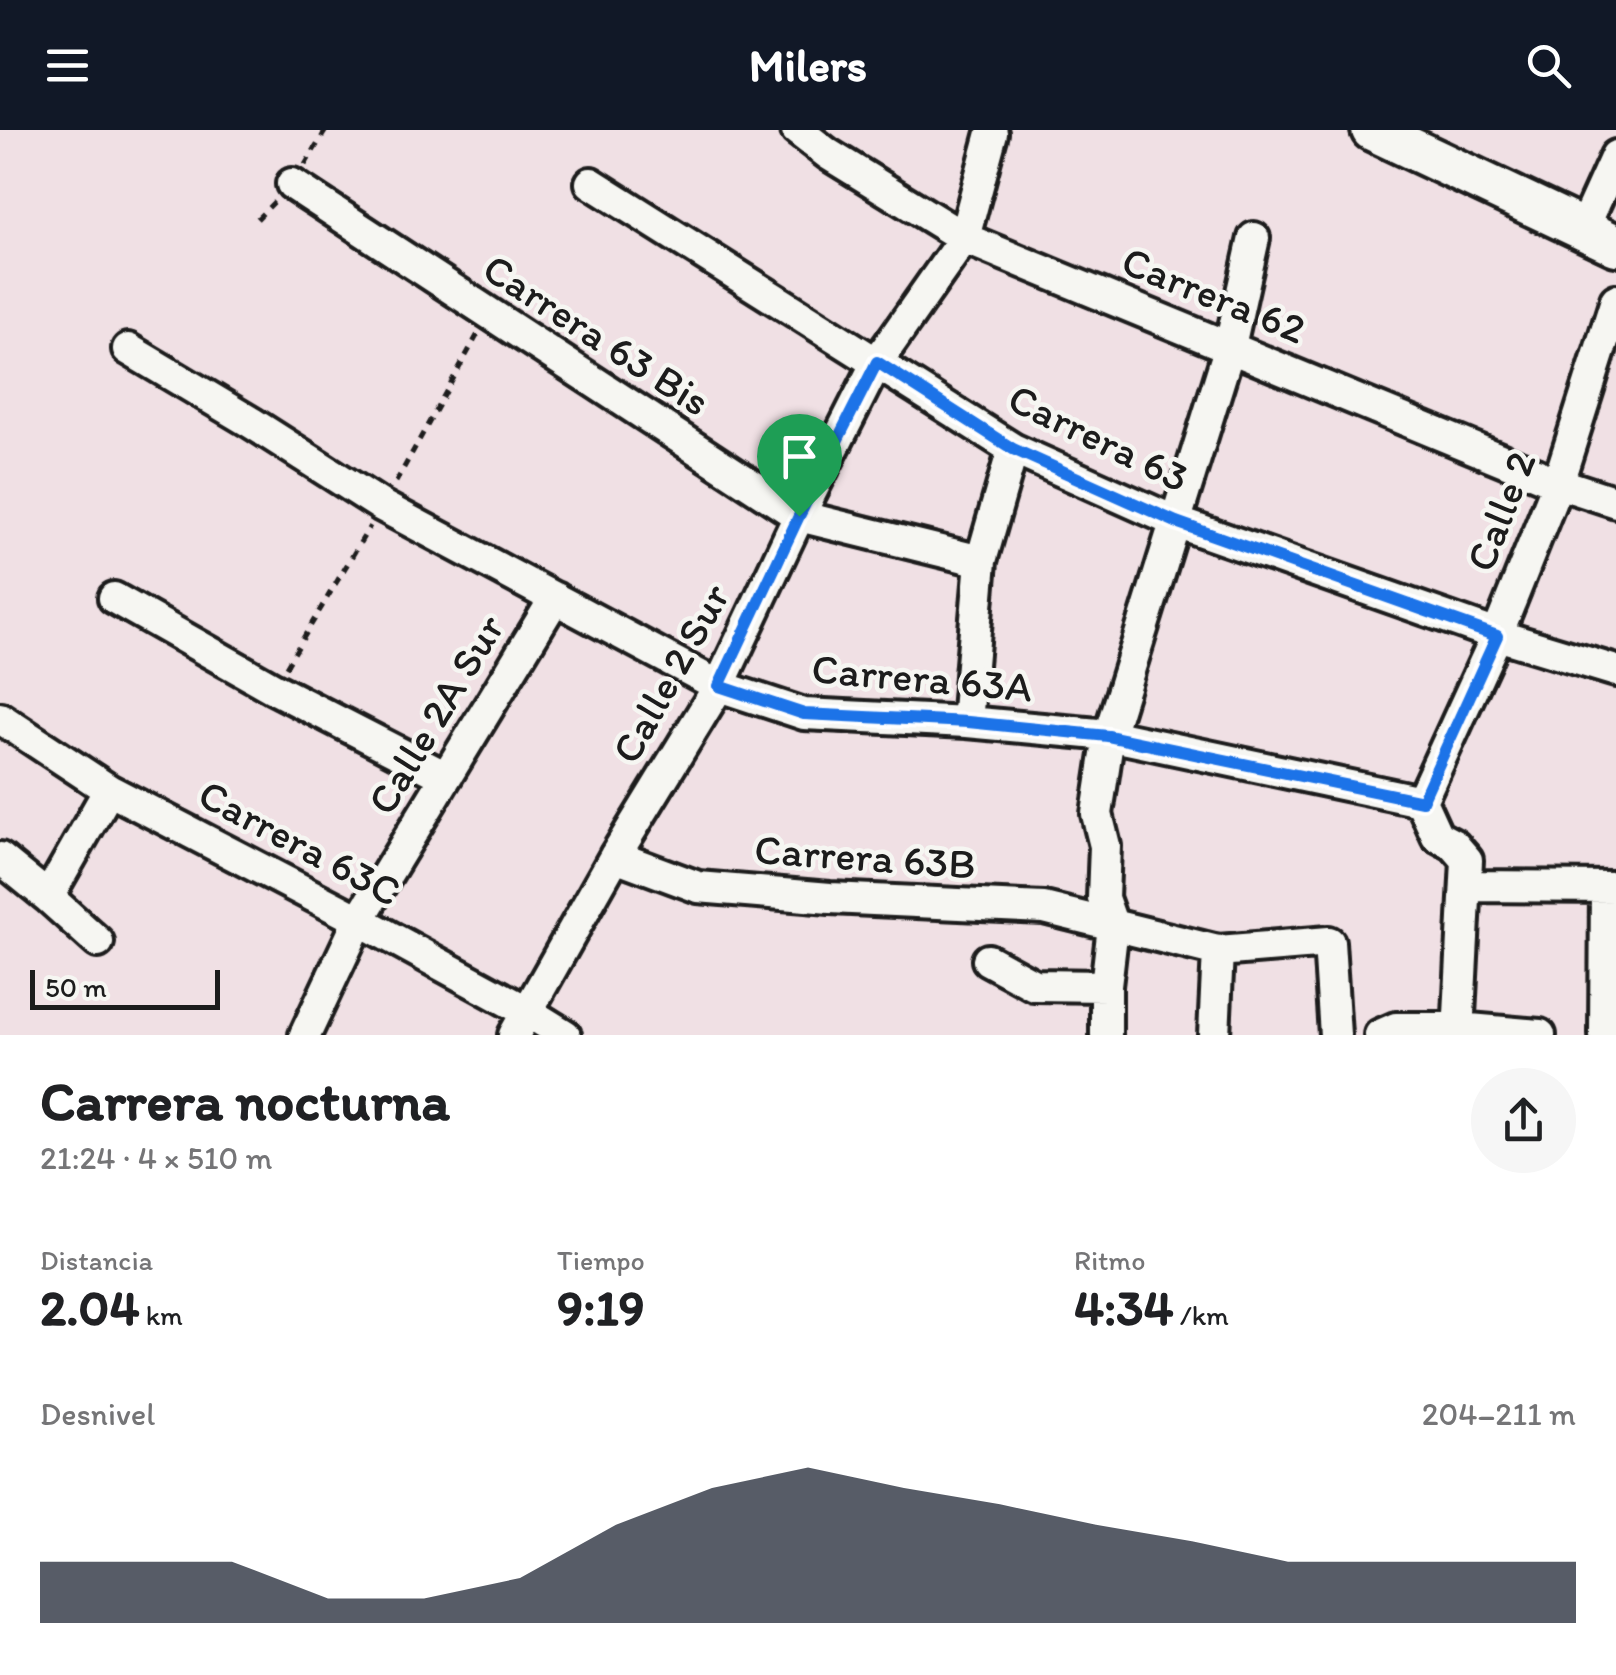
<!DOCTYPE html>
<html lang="es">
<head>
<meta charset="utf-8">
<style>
  :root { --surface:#fff; --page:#f6f6f6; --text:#202124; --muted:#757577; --accent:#111827 }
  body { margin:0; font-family:Itim,sans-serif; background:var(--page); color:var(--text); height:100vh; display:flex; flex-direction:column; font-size:38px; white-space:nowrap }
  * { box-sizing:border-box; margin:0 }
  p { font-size:32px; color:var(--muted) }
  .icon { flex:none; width:55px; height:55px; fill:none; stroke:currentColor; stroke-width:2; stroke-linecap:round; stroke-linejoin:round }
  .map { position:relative; height:905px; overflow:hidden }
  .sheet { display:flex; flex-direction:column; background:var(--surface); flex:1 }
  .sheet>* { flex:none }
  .scale { position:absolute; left:30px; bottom:25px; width:190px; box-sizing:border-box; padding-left:10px; border:5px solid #1c1c1c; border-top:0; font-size:28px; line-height:35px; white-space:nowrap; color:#1c1c1c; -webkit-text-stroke:8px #f6f6f2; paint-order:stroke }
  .pin { position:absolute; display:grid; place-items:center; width:85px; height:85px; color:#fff; margin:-102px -42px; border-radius:50% 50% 50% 0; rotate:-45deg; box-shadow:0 0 10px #0007 }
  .pin .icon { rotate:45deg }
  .round { display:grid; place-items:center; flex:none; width:105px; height:105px; border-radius:52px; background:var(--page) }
  .head { display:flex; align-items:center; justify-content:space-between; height:170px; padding:0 40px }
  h1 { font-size:55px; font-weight:700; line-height:75px }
  .stats { display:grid; grid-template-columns:repeat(3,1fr); gap:15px; height:170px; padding:10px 40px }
  .stats div { display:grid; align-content:center }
  .stats b { font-size:50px; font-weight:700 }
  .stats small { font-size:28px; font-weight:400 }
  .stats p { font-size:28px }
  .chart { height:280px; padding:20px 40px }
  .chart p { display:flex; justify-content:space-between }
  .chart svg { width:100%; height:180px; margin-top:10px; fill:var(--accent); opacity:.7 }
  header { display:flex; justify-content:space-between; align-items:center; height:130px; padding:0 40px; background:var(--accent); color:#fff; font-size:45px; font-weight:700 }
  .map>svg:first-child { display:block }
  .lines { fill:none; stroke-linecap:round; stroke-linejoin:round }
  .street-casing { stroke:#1c1c1c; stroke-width:38 }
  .secondary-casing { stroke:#1c1c1c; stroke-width:48 }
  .path { stroke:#1c1c1c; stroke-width:5; stroke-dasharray:8 8; stroke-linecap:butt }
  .street { stroke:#f6f6f2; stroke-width:30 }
  .secondary { stroke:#f6f6f2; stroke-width:40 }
  .route-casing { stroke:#fff; stroke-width:20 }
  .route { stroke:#1a73e8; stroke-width:12 }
  .labels { text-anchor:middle; stroke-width:9; stroke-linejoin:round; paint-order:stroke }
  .street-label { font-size:42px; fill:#1c1c1c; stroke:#f6f6f2 }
</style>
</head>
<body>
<header><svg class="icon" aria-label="menu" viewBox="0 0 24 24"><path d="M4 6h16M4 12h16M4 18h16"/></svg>Milers<svg class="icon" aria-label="search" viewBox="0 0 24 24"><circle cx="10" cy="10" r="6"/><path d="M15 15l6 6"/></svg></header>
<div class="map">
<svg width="1616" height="905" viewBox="0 0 1616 905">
  <rect width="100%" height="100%" fill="#f0e0e4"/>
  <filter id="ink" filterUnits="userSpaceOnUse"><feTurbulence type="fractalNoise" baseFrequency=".01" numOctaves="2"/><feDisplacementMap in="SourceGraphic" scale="20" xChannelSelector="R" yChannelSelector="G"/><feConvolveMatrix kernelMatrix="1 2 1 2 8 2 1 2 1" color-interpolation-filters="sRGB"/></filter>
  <g filter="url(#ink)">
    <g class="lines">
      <defs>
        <path id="street" d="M797,0l31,24 136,84 594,245 58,19
          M591,53l422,266 163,73 321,113 119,36
          M292,54l507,332 182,45
          M1583,99l33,-73
          M128,219l124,74 130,83 337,180 85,28 163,8 142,13 312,66
          M114,468l159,90 173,89
          M0,588l109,72 250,130 169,92 37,23
          M967,592l14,-161 32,-112
          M1421,671l76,-166 61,-152 58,-183
          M1421,671l16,35 17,9 13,15 -9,175
          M615,726l83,31 132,11 214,10 174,43 111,-9 6,93
          M0,728l48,39 50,45
          M1467,756l149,1
          M48,767l61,-107
          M988,830l46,25 72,1
          M305,905l54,-115 196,-322
          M514,905l101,-179 104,-170 80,-170 78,-154 87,-124 28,-105
          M1106,905v-49l7,-60 -10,-28 2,-52 -8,-32 12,-79 121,-389 24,-108
          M1214,905l4,-84
          M1380,905l16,-7h62l82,7
          M1605,905l1,-148"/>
        <path id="secondary" d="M1372,0l244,115"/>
      </defs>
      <use href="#street" class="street-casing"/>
      <use href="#secondary" class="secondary-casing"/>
      <path class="path" d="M305,35l21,-35
        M257,89l19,-19
        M396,352l82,-148
        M286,537l84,-141"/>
      <use href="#street" class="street"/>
      <use href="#secondary" class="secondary"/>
    </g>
  </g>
  <g class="lines" filter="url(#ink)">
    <defs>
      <path id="route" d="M877,232l136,87 163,73 321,114 -75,165 -314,-65 -140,-14 -164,-8 -85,-28 80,-170z"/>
    </defs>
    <use href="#route" class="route-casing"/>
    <use href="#route" class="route"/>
  </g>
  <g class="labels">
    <g class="street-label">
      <text transform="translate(1214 164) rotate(22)" y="15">Carrera 62</text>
      <text transform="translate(597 204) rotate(33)" y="15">Carrera 63 Bis</text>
      <text transform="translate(1099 307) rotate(26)" y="15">Carrera 63</text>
      <text transform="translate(1500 381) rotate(-69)" y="15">Calle 2</text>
      <text transform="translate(670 543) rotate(-61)" y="15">Calle 2 Sur</text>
      <text transform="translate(922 547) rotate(5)" y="15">Carrera 63A</text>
      <text transform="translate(435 584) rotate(-59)" y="15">Calle 2A Sur</text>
      <text transform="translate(300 712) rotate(28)" y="15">Carrera 63C</text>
      <text transform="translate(865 726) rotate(4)" y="15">Carrera 63B</text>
    </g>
  </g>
</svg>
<div class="scale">50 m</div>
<div class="pin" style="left:799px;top:386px;background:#1e9e55"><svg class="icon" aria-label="arrive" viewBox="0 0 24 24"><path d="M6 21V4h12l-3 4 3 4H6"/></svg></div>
</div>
<section class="sheet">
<div class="head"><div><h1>Carrera nocturna</h1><p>21:24 · 4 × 510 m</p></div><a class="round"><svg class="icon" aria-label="share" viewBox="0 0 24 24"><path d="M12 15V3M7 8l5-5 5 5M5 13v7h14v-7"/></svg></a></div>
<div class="stats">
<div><p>Distancia</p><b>2.04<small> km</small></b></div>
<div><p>Tiempo</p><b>9:19</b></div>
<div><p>Ritmo</p><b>4:34<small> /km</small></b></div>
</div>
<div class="chart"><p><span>Desnivel</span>204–211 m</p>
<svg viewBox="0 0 160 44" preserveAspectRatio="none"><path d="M0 44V29L10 29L20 29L30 38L40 38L50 33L60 20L70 11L80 6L90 11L100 15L110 20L120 24L130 29L140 29L150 29L160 29V44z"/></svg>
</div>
</section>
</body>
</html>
